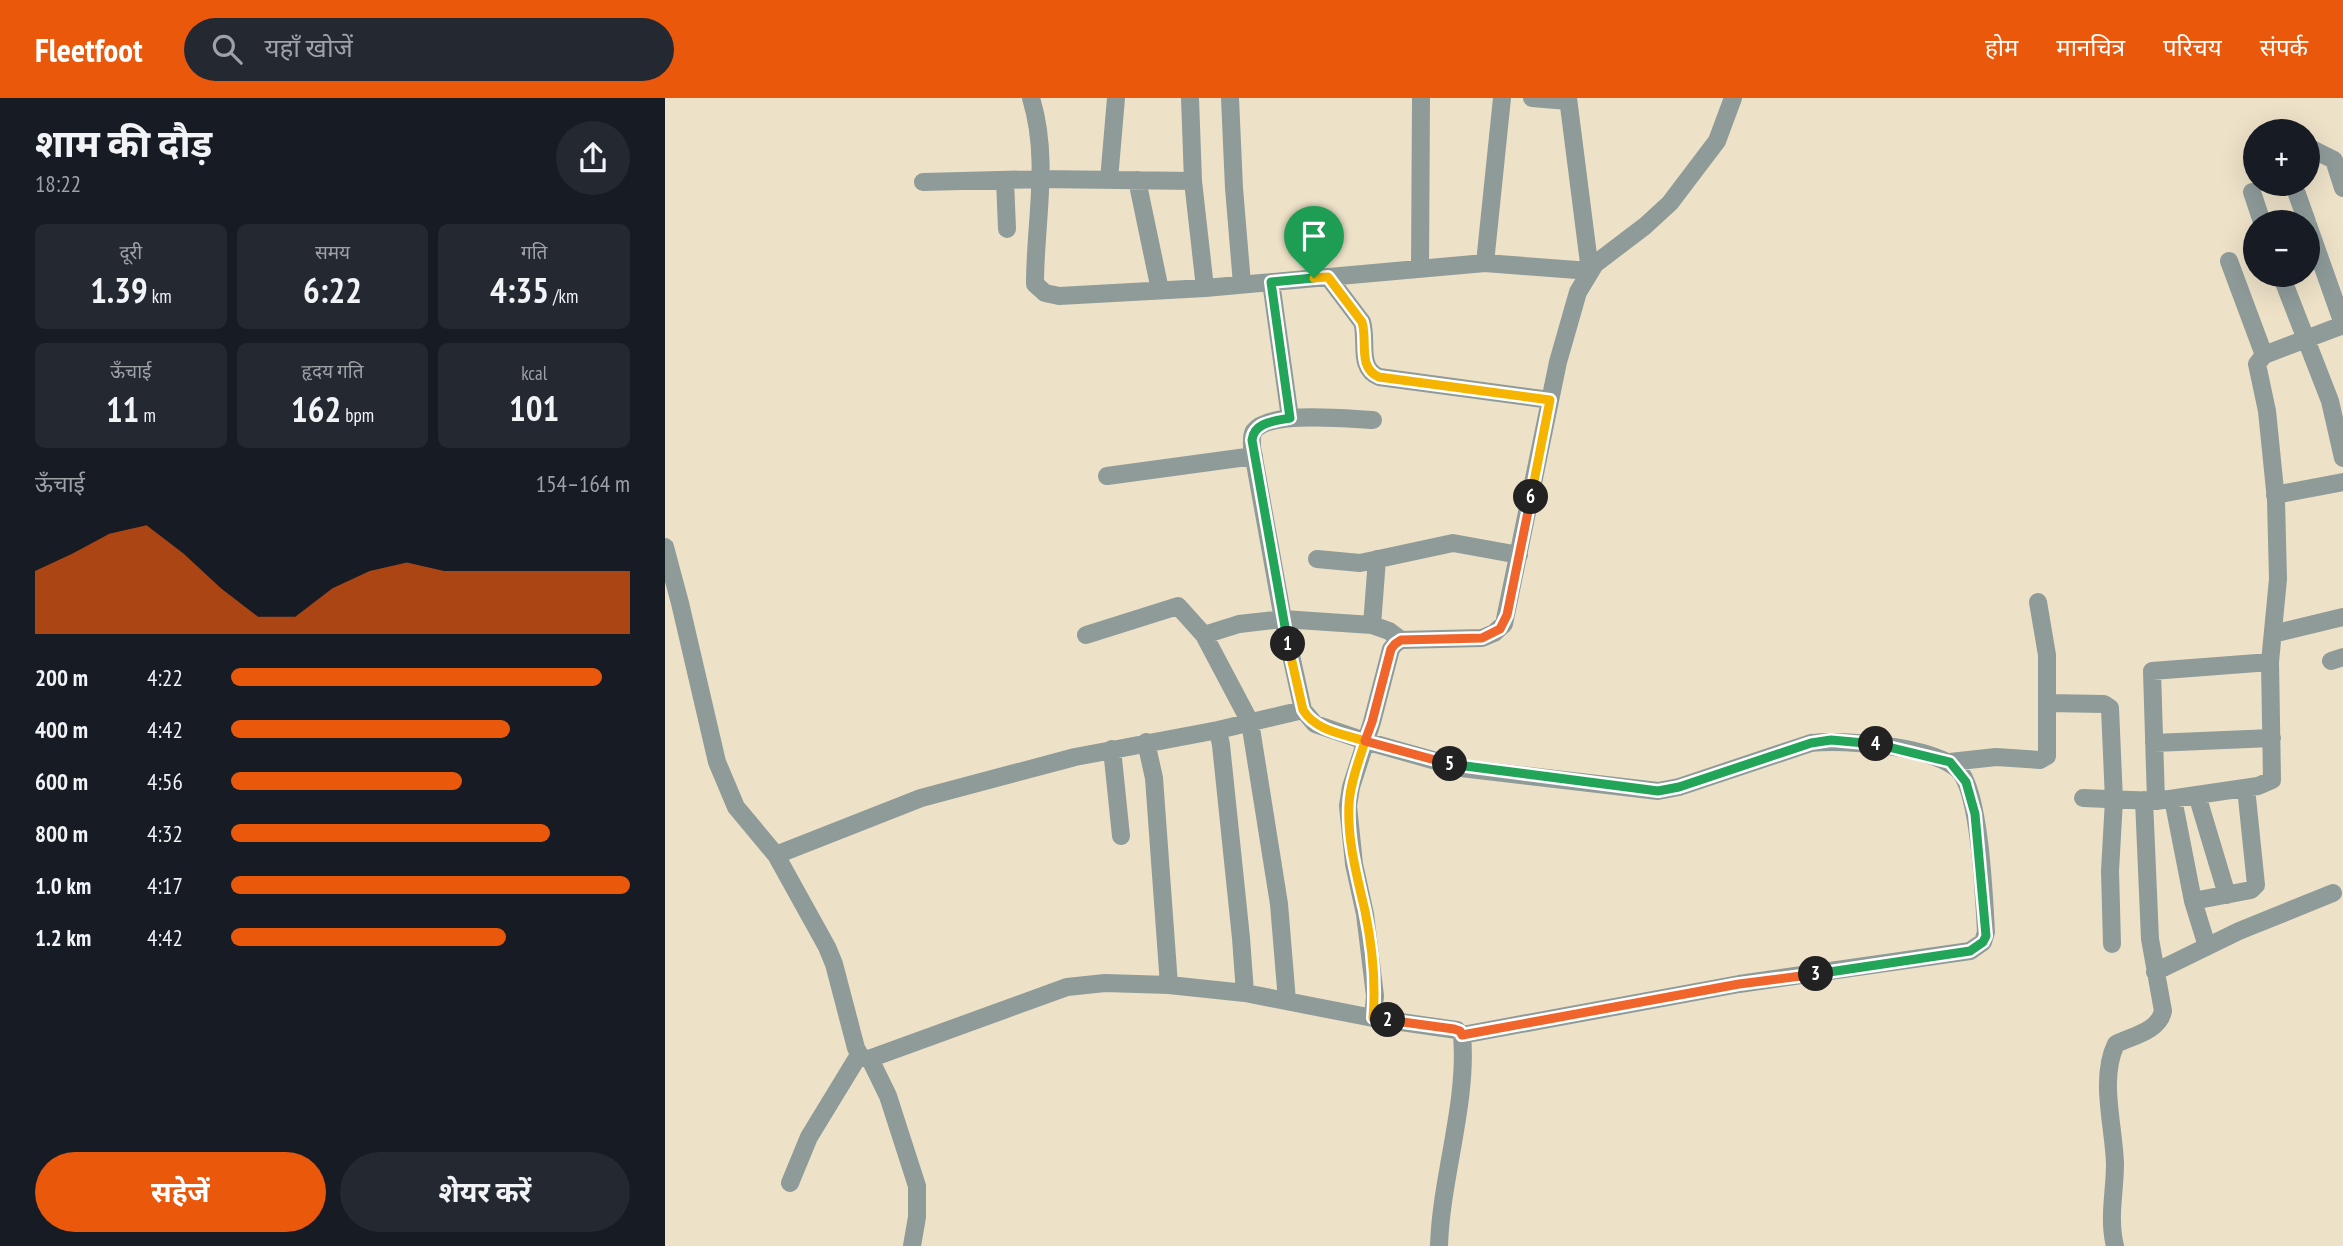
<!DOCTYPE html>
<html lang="hi">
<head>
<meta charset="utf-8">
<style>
  :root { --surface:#171b24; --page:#242831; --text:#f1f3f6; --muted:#9ea1a6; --accent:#ea580c }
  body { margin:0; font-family:"PT Sans Narrow","Noto Sans Devanagari",sans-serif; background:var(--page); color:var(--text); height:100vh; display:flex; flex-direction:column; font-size:26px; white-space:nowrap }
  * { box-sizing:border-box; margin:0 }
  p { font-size:23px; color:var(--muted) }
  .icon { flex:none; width:38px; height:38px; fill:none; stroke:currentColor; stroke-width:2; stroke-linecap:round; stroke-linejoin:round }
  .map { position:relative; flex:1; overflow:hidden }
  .panel { display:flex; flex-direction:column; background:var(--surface); width:665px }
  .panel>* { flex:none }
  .fabs { position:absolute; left:1578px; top:21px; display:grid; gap:14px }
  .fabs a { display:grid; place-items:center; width:77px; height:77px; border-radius:50%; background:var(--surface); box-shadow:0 7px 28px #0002; font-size:35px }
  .pin { position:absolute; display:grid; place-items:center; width:60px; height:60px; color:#fff; margin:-72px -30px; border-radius:50% 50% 50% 0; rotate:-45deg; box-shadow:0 0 7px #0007 }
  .pin .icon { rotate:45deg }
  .km { position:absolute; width:35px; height:35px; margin:-18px; border-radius:50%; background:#222; color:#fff; font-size:19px; line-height:35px; text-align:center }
  .round { display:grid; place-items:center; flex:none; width:74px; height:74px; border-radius:37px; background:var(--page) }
  .overview { display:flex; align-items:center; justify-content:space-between; height:119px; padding:0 35px }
  h1 { font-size:38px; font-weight:700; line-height:52px }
  .metrics { display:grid; grid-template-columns:repeat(3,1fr); gap:10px; height:119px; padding:7px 35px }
  .metrics div { display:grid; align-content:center; border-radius:10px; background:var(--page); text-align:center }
  .metrics b { font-size:35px; font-weight:700 }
  .metrics small { font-size:19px; font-weight:400 }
  .metrics p { font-size:19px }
  .chart { height:196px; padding:14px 35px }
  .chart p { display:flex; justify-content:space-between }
  .chart svg { width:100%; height:126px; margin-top:7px; fill:var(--accent); opacity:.7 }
  .cta { display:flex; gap:14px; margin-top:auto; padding:14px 35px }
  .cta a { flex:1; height:80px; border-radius:42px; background:var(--accent); color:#fff; font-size:28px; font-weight:700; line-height:80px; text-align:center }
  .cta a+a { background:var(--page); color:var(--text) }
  ul { padding:0 35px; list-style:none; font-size:23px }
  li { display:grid; grid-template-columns:112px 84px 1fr; align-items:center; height:52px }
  li i { height:18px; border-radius:9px; background:var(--accent) }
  header { display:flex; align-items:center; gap:42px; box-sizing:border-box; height:98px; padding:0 35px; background:var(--accent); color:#fff }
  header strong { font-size:33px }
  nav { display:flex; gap:38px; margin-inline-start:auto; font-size:24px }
  .search { width:490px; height:63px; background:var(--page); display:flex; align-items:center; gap:18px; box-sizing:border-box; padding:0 24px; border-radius:38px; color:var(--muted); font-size:26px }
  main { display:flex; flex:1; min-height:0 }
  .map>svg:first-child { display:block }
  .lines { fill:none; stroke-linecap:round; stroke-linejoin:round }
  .minor { stroke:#8e9b99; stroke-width:18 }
  .split-1-casing { stroke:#fff; stroke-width:14 }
  .split-2-casing { stroke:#fff; stroke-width:14 }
  .split-3-casing { stroke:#fff; stroke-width:14 }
  .split-4-casing { stroke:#fff; stroke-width:14 }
  .split-5-casing { stroke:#fff; stroke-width:14 }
  .split-6-casing { stroke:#fff; stroke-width:14 }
  .split-7-casing { stroke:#fff; stroke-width:14 }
  .split-1 { stroke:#22a559; stroke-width:9 }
  .split-2 { stroke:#f5b400; stroke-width:9 }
  .split-3 { stroke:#f0652b; stroke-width:9 }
  .split-4 { stroke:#22a559; stroke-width:9 }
  .split-5 { stroke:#22a559; stroke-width:9 }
  .split-6 { stroke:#f0652b; stroke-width:9 }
  .split-7 { stroke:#f5b400; stroke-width:9 }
</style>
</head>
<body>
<header>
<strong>Fleetfoot</strong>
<div class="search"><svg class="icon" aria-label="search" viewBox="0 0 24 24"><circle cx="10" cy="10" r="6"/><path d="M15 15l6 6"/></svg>यहाँ खोजें</div>
<nav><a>होम</a><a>मानचित्र</a><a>परिचय</a><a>संपर्क</a></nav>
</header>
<main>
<section class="panel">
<div class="overview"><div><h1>शाम की दौड़</h1><p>18:22</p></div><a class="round"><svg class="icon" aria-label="share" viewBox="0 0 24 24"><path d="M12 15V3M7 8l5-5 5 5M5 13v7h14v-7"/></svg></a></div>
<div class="metrics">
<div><p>दूरी</p><b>1.39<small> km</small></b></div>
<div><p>समय</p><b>6:22</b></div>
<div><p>गति</p><b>4:35<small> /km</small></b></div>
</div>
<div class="metrics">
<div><p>ऊँचाई</p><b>11<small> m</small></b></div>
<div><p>हृदय गति</p><b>162<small> bpm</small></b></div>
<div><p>kcal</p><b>101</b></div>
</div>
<div class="chart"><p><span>ऊँचाई</span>154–164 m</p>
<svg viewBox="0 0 160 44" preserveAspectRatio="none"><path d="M0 44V22L10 16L20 9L30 6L40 16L50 28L60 38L70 38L80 28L90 22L100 19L110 22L120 22L130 22L140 22L150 22L160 22V44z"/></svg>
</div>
<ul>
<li><b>200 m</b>4:22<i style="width:93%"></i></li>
<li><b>400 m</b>4:42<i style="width:70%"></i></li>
<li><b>600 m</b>4:56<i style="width:58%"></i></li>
<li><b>800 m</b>4:32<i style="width:80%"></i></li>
<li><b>1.0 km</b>4:17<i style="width:100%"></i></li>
<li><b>1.2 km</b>4:42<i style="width:69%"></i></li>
</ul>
<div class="cta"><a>सहेजें</a><a>शेयर करें</a></div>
</section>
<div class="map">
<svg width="1678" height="1148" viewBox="0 0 1678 1148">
  <rect width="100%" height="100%" fill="#ede1c8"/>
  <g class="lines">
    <path class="minor" d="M366,0c19,62 4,123 4,186l10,9 14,3 146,-8 280,-25 105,8 -22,-173
      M525,0l3,83 12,107
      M565,0l4,90 8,96
      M867,0l36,3
      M1643,49l26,13 9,28
      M340,82l2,49
      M444,82l7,-82
      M472,82l23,110
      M258,84l119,-3 151,2
      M1587,94l10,30
      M1632,96l10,28
      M1643,127l35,99
      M1564,163l35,94
      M820,165l17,-165
      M755,171l1,-171
      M1616,177l49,126 13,57
      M663,179l34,45c6,19 -5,46 17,55l171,23
      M606,184l19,136
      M708,322c-24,-1 -104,-10 -119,11 -3,4 -2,11 -2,16l31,172 20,91 12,14 50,17 96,27 197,23 21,-4 132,-44c33,-4 129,3 150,30 19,26 23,124 25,159l-3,10 -13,9 -231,33 -277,51
      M442,378l147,-20
      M1610,397l68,-13
      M0,449l15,56 37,159 19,45 40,48 51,92 7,17 22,84 5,9 7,2 9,-3 190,-69 38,-4 64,2 76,8 128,25 84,12 5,5c6,68 -21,142 -23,211
      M652,461l43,4 93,-20 66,12
      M707,527l5,-66
      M1608,536l70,-17
      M421,537l92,-29 26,29 46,87 29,182 8,97
      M539,537l35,-11 44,-5 89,6 17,6 12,9
      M1666,563l12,-4
      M1382,605l57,1 6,4 4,92 -4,71 2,73
      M553,632l3,15 20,193 4,55
      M481,644l8,36 15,207
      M1489,645l118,-5
      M447,651l9,87
      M1285,664l46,-5 44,3 7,-4v-101l-9,-53
      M1532,697l30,100
      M1418,700l73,3 102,-15 14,-6 -2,-118 8,-83 -2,-79 -9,-89 -10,-47 7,-9 79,-30
      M1508,701l20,102 14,45
      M1491,703l-4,-130 118,-9
      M111,757l145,-57 154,-41 143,-27 85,-20
      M1528,803l58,-11 5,-5 -10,-97
      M1490,874l84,-41 94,-38
      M708,920l2,-22 -10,-82 -11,-50 -6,-58 3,-19 21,-65 19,-73 4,-5 6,-4 81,-2 12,-5 10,-9 54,-262 20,-70 17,-28 50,-38 25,-23 47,-62 16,-43
      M205,961l18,37 29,90v31l-5,29
      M125,1085l19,-46 50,-82
      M1450,1148c-7,-28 0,-54 0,-82 -1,-38 -16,-85 1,-120 16,-8 43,-13 47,-33l-13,-72 -6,-139"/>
  </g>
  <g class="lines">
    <defs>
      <path id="split-1" d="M623,546l-36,-204c2,-18 23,-19 38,-22l-19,-136 43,-4"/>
      <path id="split-2" d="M623,546l15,66c13,21 40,24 62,31 -6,20 -15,42 -16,63 -2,36 8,72 16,107 7,34 11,73 8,107l15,2"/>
      <path id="split-3" d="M723,922l66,9 6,2 2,4 277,-51 77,-10"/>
      <path id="split-4" d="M1151,876l154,-23 13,-9 3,-6 -11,-122 -9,-32 -16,-20 -74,-18"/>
      <path id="split-5" d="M785,666l208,27 21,-4 132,-44 20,-3 45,4"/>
      <path id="split-6" d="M785,666l-85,-23 7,-19 19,-73 4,-5 6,-4 81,-2 18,-9 7,-14 24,-118"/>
      <path id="split-7" d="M649,180l14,-1 34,45c6,19 -5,46 17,55l171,23 -19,97"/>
    </defs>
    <use href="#split-1" class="split-1-casing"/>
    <use href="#split-2" class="split-2-casing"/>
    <use href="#split-3" class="split-3-casing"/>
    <use href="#split-4" class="split-4-casing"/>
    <use href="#split-5" class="split-5-casing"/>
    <use href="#split-6" class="split-6-casing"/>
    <use href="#split-7" class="split-7-casing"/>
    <use href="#split-1" class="split-1"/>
    <use href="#split-2" class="split-2"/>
    <use href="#split-3" class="split-3"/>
    <use href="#split-4" class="split-4"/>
    <use href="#split-5" class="split-5"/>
    <use href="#split-6" class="split-6"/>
    <use href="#split-7" class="split-7"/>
  </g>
</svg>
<div class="fabs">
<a>+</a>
<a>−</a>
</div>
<div class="pin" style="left:649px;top:180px;background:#1e9e55"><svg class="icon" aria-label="arrive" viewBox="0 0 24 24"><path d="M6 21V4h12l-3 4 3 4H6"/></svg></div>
<b class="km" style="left:623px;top:546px">1</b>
<b class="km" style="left:723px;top:922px">2</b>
<b class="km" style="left:1151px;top:876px">3</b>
<b class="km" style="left:1211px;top:646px">4</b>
<b class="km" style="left:785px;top:666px">5</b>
<b class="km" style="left:866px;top:399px">6</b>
</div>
</main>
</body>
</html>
